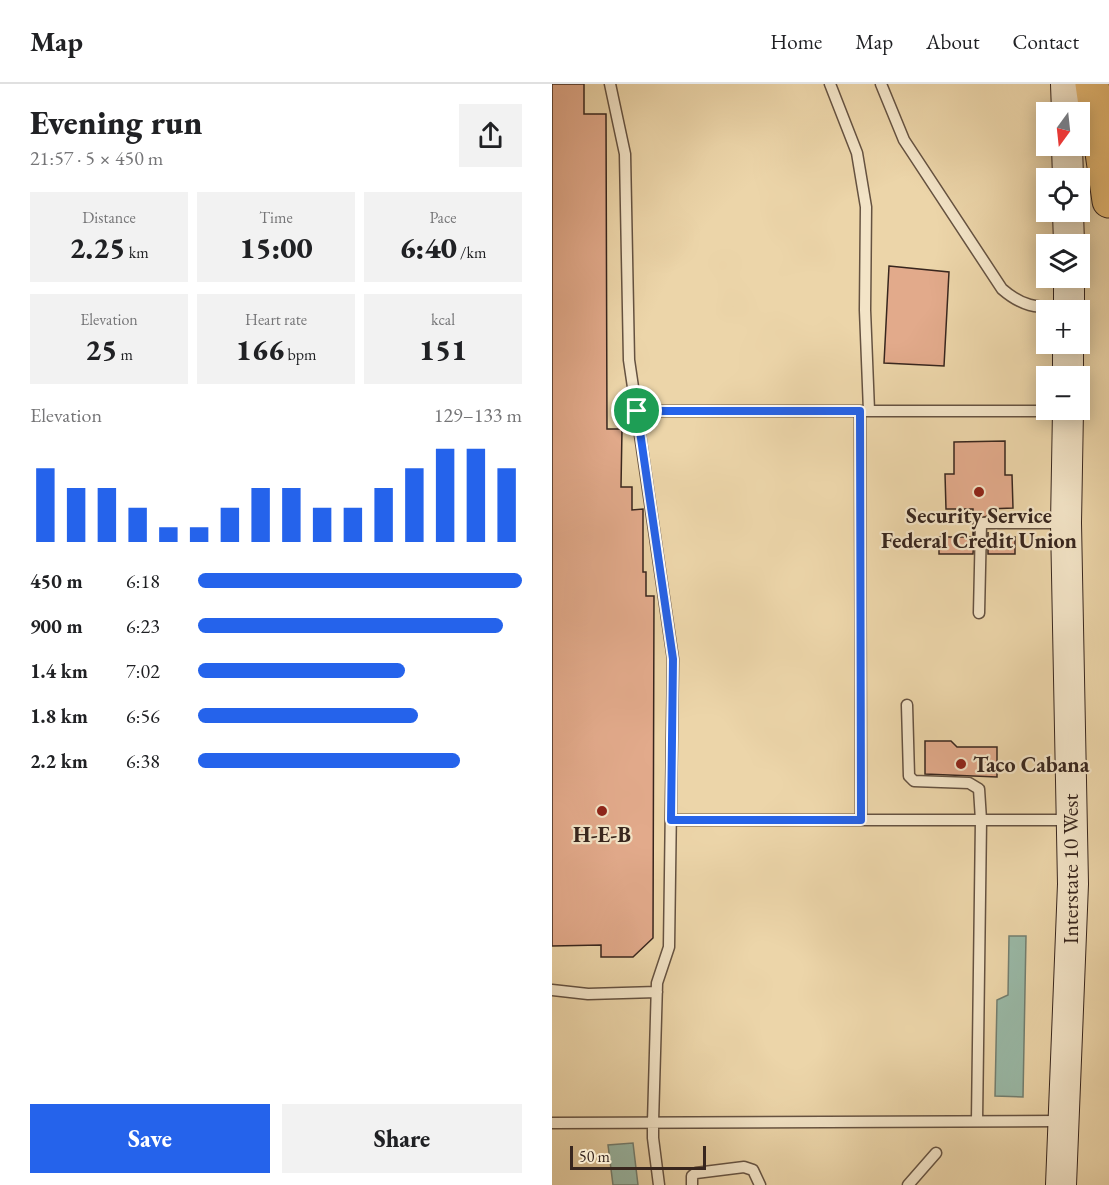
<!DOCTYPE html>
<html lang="en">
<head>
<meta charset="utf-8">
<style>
  :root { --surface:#fff; --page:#f2f2f2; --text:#202124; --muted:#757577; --line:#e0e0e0; --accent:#2563eb }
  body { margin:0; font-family:"EB Garamond",serif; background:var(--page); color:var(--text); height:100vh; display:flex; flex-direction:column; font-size:22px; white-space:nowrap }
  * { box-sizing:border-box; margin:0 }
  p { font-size:20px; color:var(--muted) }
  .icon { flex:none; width:33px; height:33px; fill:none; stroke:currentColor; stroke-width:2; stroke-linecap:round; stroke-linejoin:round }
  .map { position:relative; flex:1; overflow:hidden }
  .details { display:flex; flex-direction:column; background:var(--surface); width:552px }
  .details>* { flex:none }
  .needle { width:39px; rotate:195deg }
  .tools { position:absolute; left:484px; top:18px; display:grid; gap:12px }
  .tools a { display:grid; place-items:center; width:54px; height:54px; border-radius:0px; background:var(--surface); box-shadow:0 3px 15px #0003; font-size:30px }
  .scale { position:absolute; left:18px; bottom:15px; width:136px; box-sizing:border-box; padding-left:6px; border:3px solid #38261e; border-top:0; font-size:16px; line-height:21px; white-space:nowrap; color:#38261e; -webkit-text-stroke:4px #f3e4c7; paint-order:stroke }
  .pin { position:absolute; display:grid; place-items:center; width:51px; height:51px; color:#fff; margin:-26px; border:3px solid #fff; border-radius:50%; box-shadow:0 2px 6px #0007 }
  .round { display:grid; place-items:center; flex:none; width:63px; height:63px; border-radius:0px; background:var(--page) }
  .head { display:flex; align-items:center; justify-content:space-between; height:102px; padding:0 30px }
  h1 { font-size:33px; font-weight:800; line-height:45px }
  .figures { display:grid; grid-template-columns:repeat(3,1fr); gap:9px; height:102px; padding:6px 30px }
  .figures div { display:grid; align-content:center; border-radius:0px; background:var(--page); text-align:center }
  .figures b { font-size:30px; font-weight:800 }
  .figures small { font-size:16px; font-weight:400 }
  .figures p { font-size:16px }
  .chart { height:168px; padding:12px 30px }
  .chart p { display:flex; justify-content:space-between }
  .chart svg { width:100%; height:108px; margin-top:6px; stroke:var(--accent); stroke-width:6 }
  .cta { display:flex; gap:12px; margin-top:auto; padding:12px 30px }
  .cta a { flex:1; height:69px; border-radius:0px; background:var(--accent); color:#fff; font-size:24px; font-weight:800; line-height:69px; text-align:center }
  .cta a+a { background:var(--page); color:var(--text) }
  ul { padding:0 30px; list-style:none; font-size:20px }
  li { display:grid; grid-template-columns:96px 72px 1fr; align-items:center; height:45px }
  li i { height:15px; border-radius:8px; background:var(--accent) }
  header { display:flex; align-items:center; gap:36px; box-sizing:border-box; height:84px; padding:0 30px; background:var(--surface); border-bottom:2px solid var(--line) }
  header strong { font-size:28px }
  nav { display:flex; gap:33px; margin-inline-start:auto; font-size:21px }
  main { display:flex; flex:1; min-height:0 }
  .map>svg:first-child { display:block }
  .water { fill:#99b9a7; stroke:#727e70; stroke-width:1.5 }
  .building { fill:#e2aa8b; stroke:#38261e; stroke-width:1.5 }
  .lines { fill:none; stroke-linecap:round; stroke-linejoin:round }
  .lane-casing { stroke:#655241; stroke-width:13 }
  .secondary-casing { stroke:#38261e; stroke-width:32 }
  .highway-casing { stroke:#38261e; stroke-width:35 }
  .lane { stroke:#f3e4c7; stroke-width:10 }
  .secondary { stroke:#f3e4c7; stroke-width:30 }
  .highway { stroke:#e6ba74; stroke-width:33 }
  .route-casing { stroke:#fff; stroke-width:12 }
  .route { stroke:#2563eb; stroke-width:8 }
  .poi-dot { fill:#8f2418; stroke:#f3e4c7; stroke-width:2 }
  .labels { text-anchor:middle; stroke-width:4.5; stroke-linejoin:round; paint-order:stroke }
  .poi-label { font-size:22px; font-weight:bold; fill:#38261e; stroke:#f3e4c7 }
  .street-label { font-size:22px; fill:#38261e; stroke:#f3e4c7 }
</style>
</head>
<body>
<header>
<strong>Map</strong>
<nav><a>Home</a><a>Map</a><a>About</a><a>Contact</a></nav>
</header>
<main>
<section class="details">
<div class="head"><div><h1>Evening run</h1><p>21:57 · 5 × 450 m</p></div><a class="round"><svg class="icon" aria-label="share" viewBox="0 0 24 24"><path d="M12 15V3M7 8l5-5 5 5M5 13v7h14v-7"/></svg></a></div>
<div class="figures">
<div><p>Distance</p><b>2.25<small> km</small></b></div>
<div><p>Time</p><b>15:00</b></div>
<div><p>Pace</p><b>6:40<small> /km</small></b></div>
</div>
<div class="figures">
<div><p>Elevation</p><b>25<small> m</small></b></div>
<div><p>Heart rate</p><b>166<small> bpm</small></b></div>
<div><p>kcal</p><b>151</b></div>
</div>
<div class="chart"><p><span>Elevation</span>129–133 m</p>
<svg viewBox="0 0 160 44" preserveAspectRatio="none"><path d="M5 44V14M15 44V22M25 44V22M35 44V30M45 44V38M55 44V38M65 44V30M75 44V22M85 44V22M95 44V30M105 44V30M115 44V22M125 44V14M135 44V6M145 44V6M155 44V14"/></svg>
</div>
<ul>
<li><b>450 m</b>6:18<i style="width:100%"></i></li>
<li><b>900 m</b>6:23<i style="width:94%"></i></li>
<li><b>1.4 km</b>7:02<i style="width:64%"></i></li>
<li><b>1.8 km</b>6:56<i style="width:68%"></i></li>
<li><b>2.2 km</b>6:38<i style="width:81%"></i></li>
</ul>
<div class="cta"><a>Save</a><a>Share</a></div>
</section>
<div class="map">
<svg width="557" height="1101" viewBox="0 0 557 1101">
  <rect width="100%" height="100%" fill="#ecd5a9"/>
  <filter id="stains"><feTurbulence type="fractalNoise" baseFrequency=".00333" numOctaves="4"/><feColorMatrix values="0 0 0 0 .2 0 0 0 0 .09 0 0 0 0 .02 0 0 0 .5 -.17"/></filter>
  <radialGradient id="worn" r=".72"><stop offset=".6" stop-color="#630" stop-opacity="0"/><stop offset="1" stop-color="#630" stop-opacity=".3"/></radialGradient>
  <path class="water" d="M457,852h17l-3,161 -28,-1 2,-96 11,-5z
    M81,1059l5,42h-25l-5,-40z"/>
  <path class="building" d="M0,0h32v30h22l1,315h15l-1,58h11v23l11,-1v63h3v24h8l-1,342 -20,19h-32v-12l-49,1z
    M337,182l60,6 -5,94 -60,-3z
    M453,357v34h7l1,33 -25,1v7l-13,3 -2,35h-34v-17h34v-28h-27l-1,-35h9v-32z
    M436,448v5h27v17h-27z
    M373,657h26l6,6h40v30l-72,-3z"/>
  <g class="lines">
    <defs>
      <path id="lane" d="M58,0l15,70 4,206 44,299 -4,288 -12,36 -4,139v16l6,47
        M278,0l27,69 9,54 -1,103 4,101
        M329,0l23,56 98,149c23,20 37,18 66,19
        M85,327h428
        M308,327l1,409
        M427,529l2,-90h84
        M355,621l2,71 5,5 55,2 10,6 2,31 -4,301
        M119,736h399
        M0,906l36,4 69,-2
        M0,1039l509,-2
        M140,1101v-9l4,-3 48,-6 9,3 7,15
        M356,1101l28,-32"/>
      <path id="secondary" d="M514,0l1,28
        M515,62l1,32
        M516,128l1,32
        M517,226v-32
        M516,292v-32
        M509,1101l12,-301 -7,-361 2,-113"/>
      <path id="highway" d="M540,0l17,117"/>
    </defs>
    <use href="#lane" class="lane-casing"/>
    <use href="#secondary" class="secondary-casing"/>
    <use href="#highway" class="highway-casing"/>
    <use href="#lane" class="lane"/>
    <use href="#secondary" class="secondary"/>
    <use href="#highway" class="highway"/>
  </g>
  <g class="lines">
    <defs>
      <path id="route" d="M85,327h223l1,409h-190l2,-161z"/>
    </defs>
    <use href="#route" class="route-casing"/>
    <use href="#route" class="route"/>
  </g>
  <g class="poi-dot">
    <circle cx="427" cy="408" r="6"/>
    <circle cx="409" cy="680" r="6"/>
    <circle cx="50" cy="727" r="6"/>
  </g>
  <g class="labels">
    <g class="poi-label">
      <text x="427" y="439">Security Service<tspan x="427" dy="25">Federal Credit Union</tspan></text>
      <text x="421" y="688" text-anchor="start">Taco Cabana</text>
      <text x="50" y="758">H-E-B</text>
    </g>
    <g class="street-label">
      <text transform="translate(518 785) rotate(-90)" y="8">Interstate 10 West</text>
    </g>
  </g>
  <rect width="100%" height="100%" filter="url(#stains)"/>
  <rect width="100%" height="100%" fill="url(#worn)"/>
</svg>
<div class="tools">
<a><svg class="needle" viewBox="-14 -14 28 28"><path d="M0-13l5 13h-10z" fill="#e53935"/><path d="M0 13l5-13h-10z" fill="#757577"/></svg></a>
<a><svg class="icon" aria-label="locate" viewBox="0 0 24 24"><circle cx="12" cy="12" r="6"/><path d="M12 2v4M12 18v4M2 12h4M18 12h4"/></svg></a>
<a><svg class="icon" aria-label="layers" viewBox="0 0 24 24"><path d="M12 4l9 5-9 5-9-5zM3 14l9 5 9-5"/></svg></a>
<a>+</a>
<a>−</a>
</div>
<div class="scale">50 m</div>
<div class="pin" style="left:85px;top:327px;background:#1e9e55"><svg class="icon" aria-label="arrive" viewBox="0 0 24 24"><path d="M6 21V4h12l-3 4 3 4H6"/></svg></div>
</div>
</main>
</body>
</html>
